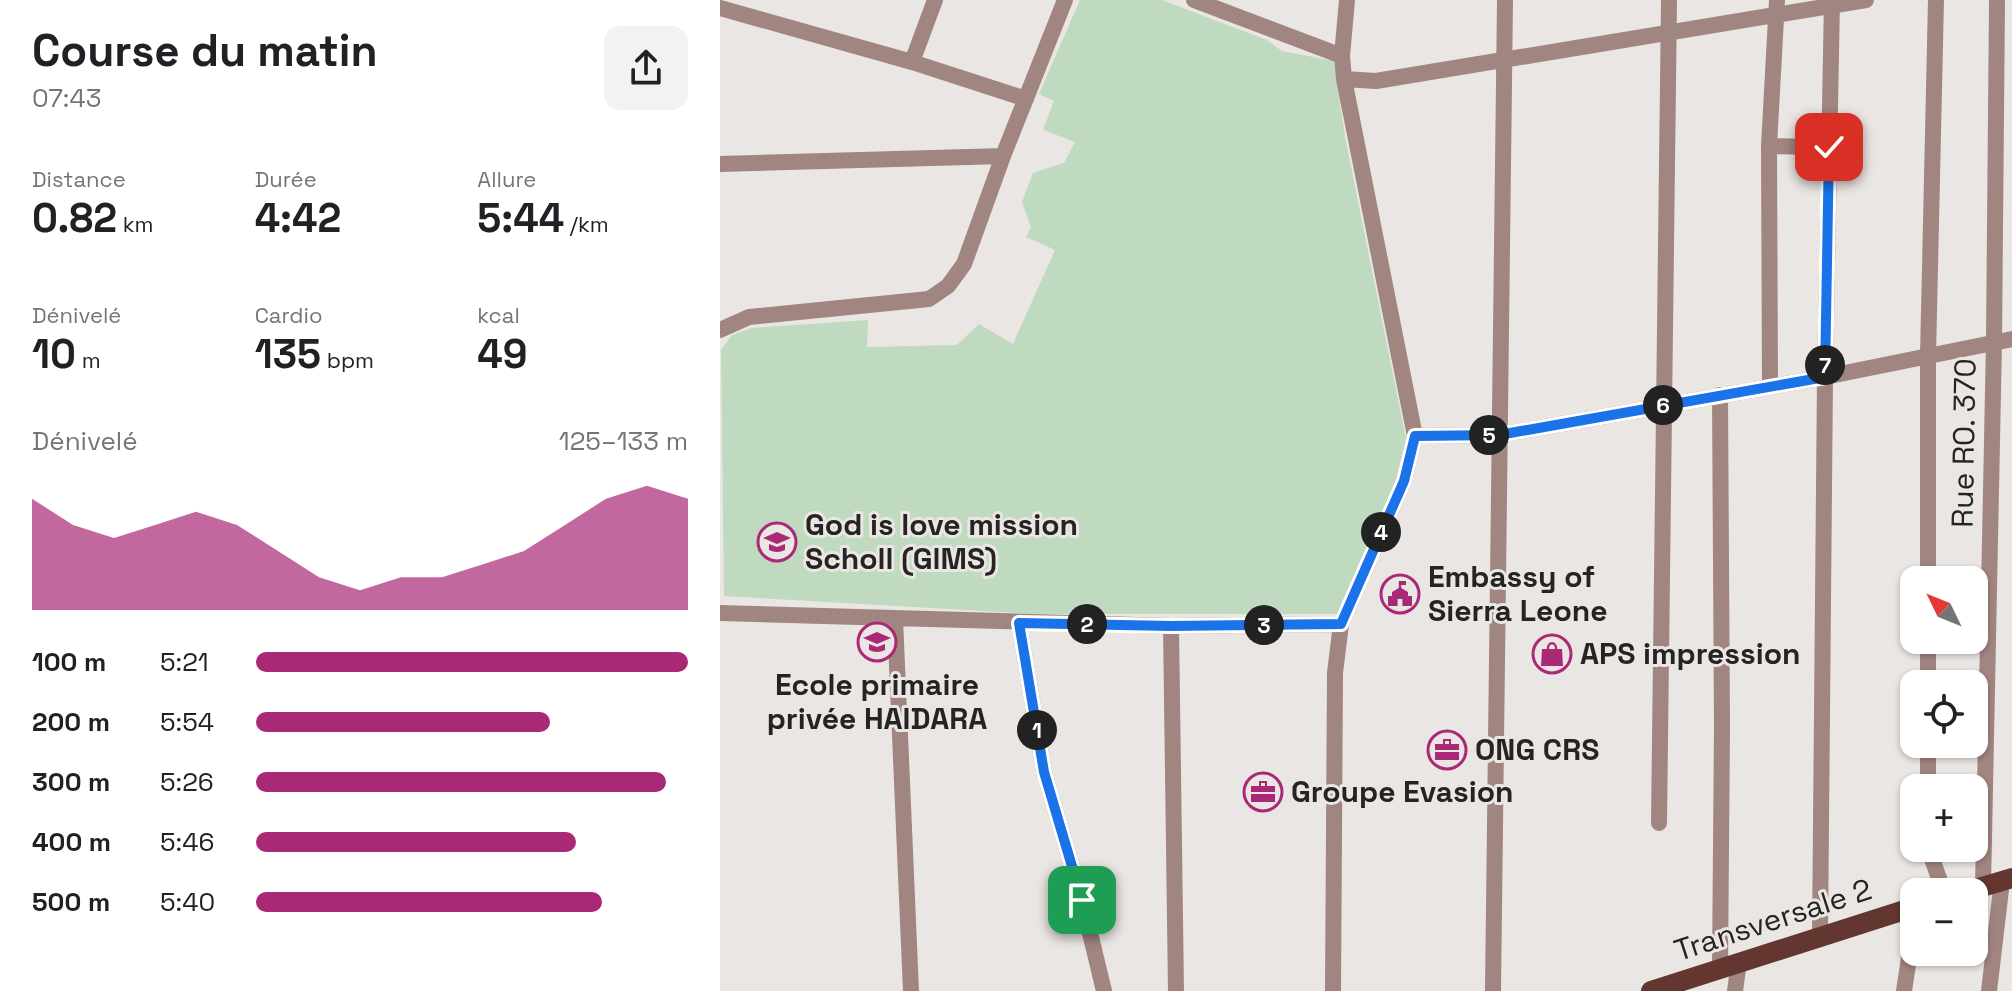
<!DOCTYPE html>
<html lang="fr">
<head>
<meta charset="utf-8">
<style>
  :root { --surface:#fff; --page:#f2f2f2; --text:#202124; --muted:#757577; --accent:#aa2976 }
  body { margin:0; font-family:"Space Grotesk",sans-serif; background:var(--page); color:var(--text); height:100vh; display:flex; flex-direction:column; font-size:30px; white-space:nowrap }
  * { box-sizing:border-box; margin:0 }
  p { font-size:26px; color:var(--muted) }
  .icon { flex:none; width:44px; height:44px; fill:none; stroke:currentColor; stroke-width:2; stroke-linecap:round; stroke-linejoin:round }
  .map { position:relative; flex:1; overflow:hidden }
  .panel { display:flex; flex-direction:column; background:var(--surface); width:720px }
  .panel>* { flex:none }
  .needle { width:52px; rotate:313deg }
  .tools { position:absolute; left:1180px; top:566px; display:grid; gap:16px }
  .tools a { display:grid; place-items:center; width:88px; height:88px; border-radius:16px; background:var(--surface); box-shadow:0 2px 6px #0004; font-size:40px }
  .pin { position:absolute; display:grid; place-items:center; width:68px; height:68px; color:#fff; margin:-34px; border-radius:16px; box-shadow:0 4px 12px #0006 }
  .km { position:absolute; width:40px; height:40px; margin:-20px; border-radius:50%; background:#222; color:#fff; font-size:22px; line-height:40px; text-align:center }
  .round { display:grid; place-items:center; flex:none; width:84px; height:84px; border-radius:16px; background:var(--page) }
  .headline { display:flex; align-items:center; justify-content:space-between; height:136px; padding:0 32px }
  h1 { font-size:44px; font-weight:700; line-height:60px }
  .metrics { display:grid; grid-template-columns:repeat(3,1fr); gap:12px; height:136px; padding:8px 32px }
  .metrics div { display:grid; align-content:center }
  .metrics b { font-size:40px; font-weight:700 }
  .metrics small { font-size:22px; font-weight:400 }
  .metrics p { font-size:22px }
  .chart { height:224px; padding:16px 32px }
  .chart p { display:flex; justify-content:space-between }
  .chart svg { width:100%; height:144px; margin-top:8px; fill:var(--accent); opacity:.7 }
  ul { padding:0 32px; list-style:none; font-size:26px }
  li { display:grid; grid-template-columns:128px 96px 1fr; align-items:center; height:60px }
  li i { height:20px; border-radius:10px; background:var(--accent) }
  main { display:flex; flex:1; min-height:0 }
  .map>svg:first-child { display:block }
  .green { fill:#bfdabe }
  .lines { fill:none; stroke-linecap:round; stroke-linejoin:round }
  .minor { stroke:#a18581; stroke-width:16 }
  .major { stroke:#633630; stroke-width:20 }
  .route-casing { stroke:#fff; stroke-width:16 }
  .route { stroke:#1a73e8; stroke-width:10 }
  .labels { text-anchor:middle; stroke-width:6; stroke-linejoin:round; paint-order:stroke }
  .street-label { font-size:30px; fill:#262423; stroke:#eae6e4 }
  .poi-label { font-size:30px; font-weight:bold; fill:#262423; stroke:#eae6e4; text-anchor:start }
</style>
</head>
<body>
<main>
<section class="panel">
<div class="headline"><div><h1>Course du matin</h1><p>07:43</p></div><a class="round"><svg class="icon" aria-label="share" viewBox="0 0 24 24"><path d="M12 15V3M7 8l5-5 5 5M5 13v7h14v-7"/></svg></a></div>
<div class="metrics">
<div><p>Distance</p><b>0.82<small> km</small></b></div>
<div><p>Durée</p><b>4:42</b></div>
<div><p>Allure</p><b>5:44<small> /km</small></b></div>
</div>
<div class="metrics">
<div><p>Dénivelé</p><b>10<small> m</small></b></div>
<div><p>Cardio</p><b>135<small> bpm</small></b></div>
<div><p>kcal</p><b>49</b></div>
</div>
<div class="chart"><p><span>Dénivelé</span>125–133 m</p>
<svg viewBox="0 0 160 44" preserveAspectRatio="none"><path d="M0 44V10L10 18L20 22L30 18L40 14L50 18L60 26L70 34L80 38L90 34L100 34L110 30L120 26L130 18L140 10L150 6L160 10V44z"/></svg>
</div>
<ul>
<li><b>100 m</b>5:21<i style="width:100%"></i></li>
<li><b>200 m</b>5:54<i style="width:68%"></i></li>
<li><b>300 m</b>5:26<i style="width:95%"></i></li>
<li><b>400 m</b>5:46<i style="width:74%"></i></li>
<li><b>500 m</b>5:40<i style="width:80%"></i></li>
</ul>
</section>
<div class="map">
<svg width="1292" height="991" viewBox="0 0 1292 991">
  <rect width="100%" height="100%" fill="#eae6e4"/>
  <path class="green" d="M360,0h82l105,40 15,11 52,10 11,76 61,302 -10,40 -58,135h-303l-311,-18 -3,-246 11,-15 19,-7 117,-8 -1,27 90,-2 22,-21 34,20 42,-94 -29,-13 5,-10 -9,-25 11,-29 31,-10 11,-21 -32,-12 11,-29 -15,-7z"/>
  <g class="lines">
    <path class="minor" d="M474,0l148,56
      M0,8l192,54 114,37
      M192,62l23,-62
      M624,79l32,2 490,-81
      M1049,146l60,1
      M0,164l283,-8
      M0,330l29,-13 180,-18 19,-13 16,-22 39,-108 62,-156
      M1050,387l-1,-241 8,-146
      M695,436l84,-1 326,-58 187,-38
      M1208,580v-224l8,-356
      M0,613l451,13 170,-2
      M175,619l16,372
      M299,623l25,149 38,128 22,91
      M451,626l5,365
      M1208,684v-44
      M1208,788v-44
      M939,823l10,-823
      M1208,848l16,44
      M1263,887l11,-545 3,-342
      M1100,935l5,-558 7,-377
      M1000,968l2,-242 -2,-331
      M613,991l2,-318 6,-49 63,-143 11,-45 -71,-357 -2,-23 5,-56
      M773,991l12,-991
      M1015,991l4,-30
      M1184,991l10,-66
      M1269,991l13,-110"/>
    <path class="major" d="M1245,892l47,-14
      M931,991l263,-84"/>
  </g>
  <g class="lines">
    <defs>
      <path id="route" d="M362,900l-38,-128 -25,-149 152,3 170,-2 63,-143 11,-45 84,-1 326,-58 4,-230"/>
    </defs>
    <use href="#route" class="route-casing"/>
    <use href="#route" class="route"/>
  </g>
  <defs>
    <symbol id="school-ring" viewBox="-11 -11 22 22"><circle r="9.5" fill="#eae6e4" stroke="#aa2976" stroke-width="1.5"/><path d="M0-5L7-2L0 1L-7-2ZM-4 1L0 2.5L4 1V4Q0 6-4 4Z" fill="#aa2976"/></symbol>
    <symbol id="civic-ring" viewBox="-11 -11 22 22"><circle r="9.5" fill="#eae6e4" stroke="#aa2976" stroke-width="1.5"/><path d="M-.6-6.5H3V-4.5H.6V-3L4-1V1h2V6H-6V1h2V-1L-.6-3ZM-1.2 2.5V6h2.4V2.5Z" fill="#aa2976"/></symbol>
    <symbol id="shop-ring" viewBox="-11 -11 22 22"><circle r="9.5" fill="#eae6e4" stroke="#aa2976" stroke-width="1.5"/><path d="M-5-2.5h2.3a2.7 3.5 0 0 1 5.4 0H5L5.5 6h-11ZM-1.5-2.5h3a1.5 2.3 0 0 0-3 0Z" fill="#aa2976"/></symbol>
    <symbol id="office-ring" viewBox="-11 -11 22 22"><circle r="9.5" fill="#eae6e4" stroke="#aa2976" stroke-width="1.5"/><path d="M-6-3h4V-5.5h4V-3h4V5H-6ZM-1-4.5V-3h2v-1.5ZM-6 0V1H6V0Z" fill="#aa2976"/></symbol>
  </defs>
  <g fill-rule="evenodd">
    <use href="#school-ring" x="35" y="520" width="44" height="44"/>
    <use href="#civic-ring" x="658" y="572" width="44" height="44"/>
    <use href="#school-ring" x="135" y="620" width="44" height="44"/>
    <use href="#shop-ring" x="810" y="632" width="44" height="44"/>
    <use href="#office-ring" x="705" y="728" width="44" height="44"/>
    <use href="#office-ring" x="521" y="770" width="44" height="44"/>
  </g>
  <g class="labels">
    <g class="street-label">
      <text transform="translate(1244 443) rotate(-89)" y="10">Rue RO. 370</text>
      <text transform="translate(1053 920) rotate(-18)" y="10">Transversale 2</text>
    </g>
    <g class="poi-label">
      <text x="85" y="535">God is love mission<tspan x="85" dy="34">Scholl (GlMS)</tspan></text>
      <text x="708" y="587">Embassy of<tspan x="708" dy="34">Sierra Leone</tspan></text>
      <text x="860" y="664">APS impression</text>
      <text x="157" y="695" text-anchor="middle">Ecole primaire<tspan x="157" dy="34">privée HAIDARA</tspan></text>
      <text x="755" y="760">ONG CRS</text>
      <text x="571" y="802">Groupe Evasion</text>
    </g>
  </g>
</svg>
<div class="tools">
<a><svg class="needle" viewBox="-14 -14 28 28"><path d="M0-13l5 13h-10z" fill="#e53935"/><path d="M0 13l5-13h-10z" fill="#757577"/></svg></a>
<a><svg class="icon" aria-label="locate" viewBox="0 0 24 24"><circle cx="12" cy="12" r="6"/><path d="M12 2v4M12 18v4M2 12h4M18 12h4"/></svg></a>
<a>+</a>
<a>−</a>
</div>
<div class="pin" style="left:362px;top:900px;background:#1e9e55"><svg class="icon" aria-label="arrive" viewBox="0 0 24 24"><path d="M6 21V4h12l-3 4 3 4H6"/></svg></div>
<div class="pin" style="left:1109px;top:147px;background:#d93025"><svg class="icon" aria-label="check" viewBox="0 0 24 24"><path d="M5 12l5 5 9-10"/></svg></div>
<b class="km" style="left:317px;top:730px">1</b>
<b class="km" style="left:367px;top:624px">2</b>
<b class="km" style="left:544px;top:625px">3</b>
<b class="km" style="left:661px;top:532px">4</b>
<b class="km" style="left:769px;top:435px">5</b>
<b class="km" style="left:943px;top:405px">6</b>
<b class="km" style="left:1105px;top:365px">7</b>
</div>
</main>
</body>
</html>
